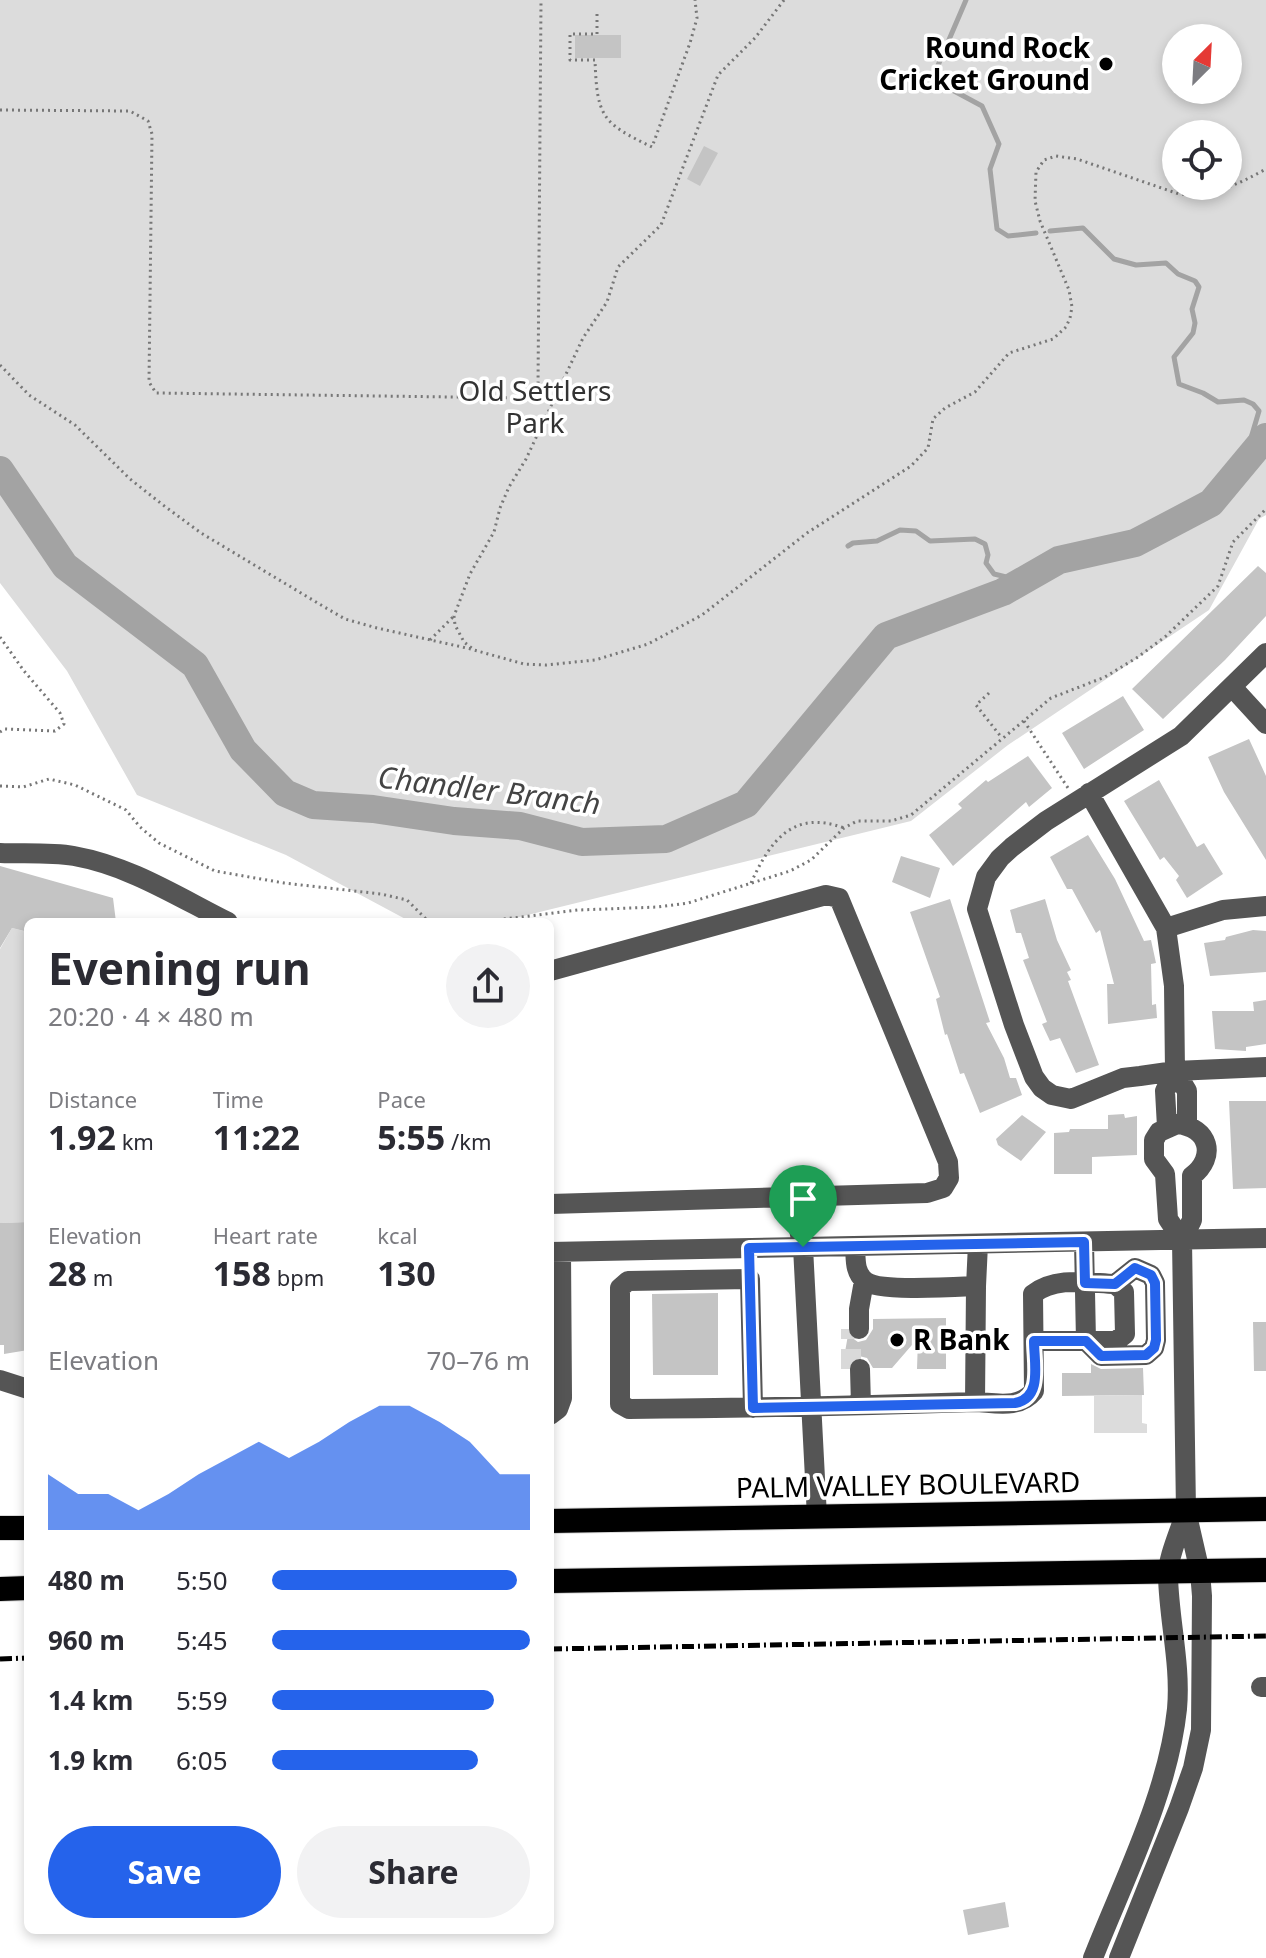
<!DOCTYPE html>
<html lang="en">
<head>
<meta charset="utf-8">
<style>
  :root { --surface:#fff; --page:#f2f2f3; --text:#2b2b33; --muted:#7c7c81; --accent:#2563eb }
  body { margin:0; font-family:"Noto Sans",sans-serif; background:var(--page); color:var(--text); height:100vh; display:flex; flex-direction:column; font-size:30px; white-space:nowrap }
  * { box-sizing:border-box; margin:0 }
  p { font-size:26px; color:var(--muted) }
  .icon { flex:none; width:44px; height:44px; fill:none; stroke:currentColor; stroke-width:2; stroke-linecap:round; stroke-linejoin:round }
  .map { position:relative; flex:1; overflow:hidden }
  .side { position:absolute; left:24px; top:918px; width:530px; height:1016px; display:flex; flex-direction:column; background:var(--surface); border-radius:12px; box-shadow:0 4px 12px #0003 }
  .side>* { flex:none }
  .needle { width:52px; rotate:24deg }
  .controls { position:absolute; left:1162px; top:24px; display:grid; gap:16px }
  .controls a { display:grid; place-items:center; width:80px; height:80px; border-radius:50%; background:var(--surface); box-shadow:0 4px 12px #0003; font-size:40px }
  .pin { position:absolute; display:grid; place-items:center; width:68px; height:68px; color:#fff; margin:-82px -34px; border-radius:50% 50% 50% 0; rotate:-45deg; box-shadow:0 0 8px #0007 }
  .pin .icon { rotate:45deg }
  .round { display:grid; place-items:center; flex:none; width:84px; height:84px; border-radius:42px; background:var(--page) }
  .summary { display:flex; align-items:center; justify-content:space-between; height:136px; padding:0 24px }
  h1 { font-size:44px; font-weight:700; line-height:60px }
  .stats { display:grid; grid-template-columns:repeat(3,1fr); gap:12px; height:136px; padding:8px 24px }
  .stats div { display:grid; align-content:center }
  .stats b { font-size:34px; font-weight:700 }
  .stats small { font-size:22px; font-weight:400 }
  .stats p { font-size:22px }
  .chart { height:224px; padding:16px 24px }
  .chart p { display:flex; justify-content:space-between }
  .chart svg { width:100%; height:144px; margin-top:8px; fill:var(--accent); opacity:.7 }
  .action { display:flex; gap:16px; margin-top:auto; padding:16px 24px }
  .action a { flex:1; height:92px; border-radius:48px; background:var(--accent); color:#fff; font-size:32px; font-weight:700; line-height:92px; text-align:center }
  .action a+a { background:var(--page); color:var(--text) }
  ul { padding:0 24px; list-style:none; font-size:26px }
  li { display:grid; grid-template-columns:128px 96px 1fr; align-items:center; height:60px }
  li i { height:20px; border-radius:10px; background:var(--accent) }
  .map>svg:first-child { display:block }
  .green { fill:#dcdcdc; fill-rule:evenodd }
  .lines { fill:none; stroke-linecap:round; stroke-linejoin:round }
  .stream { stroke:#a3a3a3; stroke-width:5 }
  .river { stroke:#a3a3a3; stroke-width:28 }
  .building { fill:#c4c4c4 }
  .minor-tunnel { stroke:#d9d9d9; stroke-width:20; stroke-dasharray:20 10; stroke-linecap:butt }
  .highway-casing { stroke:#dbdbdb; stroke-width:26 }
  .path { stroke:#777; stroke-width:3; stroke-dasharray:2 4; stroke-linecap:butt }
  .minor { stroke:#555; stroke-width:20 }
  .highway { stroke:#000; stroke-width:24 }
  .rail { stroke:#000; stroke-width:5; stroke-dasharray:12 4 2 4; stroke-linecap:butt }
  .route-casing { stroke:#fff; stroke-width:16 }
  .route { stroke:#2563eb; stroke-width:10 }
  .poi-dot { fill:#000; stroke:#fff; stroke-width:3 }
  .labels { text-anchor:middle; stroke-width:7; stroke-linejoin:round; paint-order:stroke }
  .poi-label { font-size:28px; font-weight:bold; fill:#000; stroke:#fff; text-anchor:end }
  .park-label { font-size:28px; fill:#333; stroke:#fff }
  .street-label { font-size:28px; fill:#000; stroke:#fff }
  .water-label { font-size:30px; font-style:italic; fill:#444; stroke:#fff }
</style>
</head>
<body>
<div class="map">
<svg width="1266" height="1958" viewBox="0 0 1266 1958">
  <rect width="100%" height="100%" fill="#fff"/>
  <path class="green" d="M0,0h1266v515l-7,4 -50,91 -201,135 -97,76 -412,101h-88l-125,-67 -149,-60 -70,-124 -67,-88zM1176,38h52v52h-52zM1176,134h52v52h-52z
    M12,928l16,4v290l-28,1v-274z
    M1142,1395v28l5,1v9h-53v-37z"/>
  <g class="lines">
    <path class="stream" d="M966,0l-30,70 5,14 41,22 17,38 -9,25 7,60 11,7 28,-3
      M1050,231l33,-3 31,31 22,6 30,-2 12,11 17,7 4,6 -7,22 3,14 -2,10 -19,24 5,27 24,9 15,9 26,-2 9,4 6,7 -11,37 3,5
      M848,546l5,-3 24,-2 23,-11 16,1 14,10 45,-2 10,5 3,11 -2,8 8,11 29,7"/>
    <path class="river" d="M0,470l65,96 130,99 48,85 42,43 28,12 60,4 81,12 66,5 62,16 84,-3 80,-35 140,-168 117,-44 56,-32 76,-17 76,-40 55,-66"/>
  </g>
  <path class="building" d="M575,35h46v23h-46z
    M704,146l14,7 -18,33 -13,-7z
    M1258,566l8,7v43l-41,44 -62,59 -31,-30z
    M1123,696l21,34 -60,39 -22,-36z
    M1249,739l17,37v84l-42,-68 -16,-35z
    M1028,756l24,32 -23,19 -3,-5 -73,64 -24,-31 33,-27 -4,-4 28,-24 2,2z
    M1159,780l38,67 7,-4 19,31 -36,24 -11,-18 3,-4 -15,-19 -4,3 -36,-59z
    M1088,835l27,44 29,62 7,-1 5,23 -5,1 1,41 4,-1 1,14 -49,6 -1,-40h7l-14,-54 -4,3 -24,-44h-5l-17,-32z
    M901,856l39,12 -10,30 -38,-16z
    M0,866l113,32 3,24h-88v10l-16,-4 -12,20z
    M950,899l40,123 -4,1 18,35 6,20h6l6,17 -42,18 -16,-40 -4,1 -13,-40 -2,1 -9,-36 4,-2 -30,-85z
    M1045,899l12,41 14,30 -4,2 4,8 -3,1 31,84 -23,8 -16,-35 -10,3 -8,-17 5,-2 -24,-62 6,-2 -8,-25h-5l-6,-23z
    M1253,930l13,1v41l-56,4 -6,-33 21,-3 1,-3z
    M1266,1000v44l-20,3v4l-31,-2 -3,-38h42l-1,-9z
    M1229,1101h37v87l-33,1z
    M1124,1114l1,4 12,-2v39l-45,2v17h-38v-41l15,-1 1,-3h38v-14z
    M1022,1115l24,17 -25,29 -23,-16 -2,-6z
    M28,1222v128l-24,4v-9h-4v-122z
    M718,1293v82h-65l-1,-81z
    M946,1318v51h-29l1,-31 -26,30h-19l-6,-10 -8,-2 -10,6 -2,7h-5l6,-34 10,7 8,-2 7,-11v-10z
    M1253,1322h13v49h-12z
    M1091,1364l10,5 42,-1 1,27 -82,1v-23h29z
    M1005,1902l4,25 -41,8 -5,-25z"/>
  <g class="lines">
    <path class="minor-tunnel" d="M851,1369v-40"/>
    <defs>
      <path id="highway" d="M550,1521l716,-12
        M0,1528h28
        M550,1581l716,-11
        M0,1589l28,-1"/>
    </defs>
    <use href="#highway" class="highway-casing"/>
    <path class="path" d="M784,0l-29,38 -37,37 -57,150 -43,42 -11,35 -24,36 -57,121 -17,28 -9,21 -6,24 -24,42 -16,42 1,9 9,17 10,8 50,14 22,1 49,-5 53,-16 54,-29 105,-82 104,-67 17,-18 5,-29 12,-11 30,-16 34,-39 44,-14 13,-12 4,-9 2,-11 -3,-17 -29,-69 -5,-20 1,-29 8,-12 12,-4 21,3 102,35c34,2 58,-9 87,-25
      M597,14v20h-27v26h25c2,57 7,63 57,87l38,-104 7,-25 -2,-18
      M0,110l130,1 18,10 4,13 -3,248 7,11 372,5 6,-4 4,-8 3,-386
      M0,365l29,30 46,30 55,54 33,26 38,28 120,72 24,14 32,9 94,21
      M0,637l24,34 36,42 4,11 -9,7 -50,-2 -5,3
      M430,640l23,-23
      M989,693l-13,12 26,33
      M1024,721l44,67
      M0,786l23,1 26,-8 26,6 51,25 14,17 19,16 56,28 69,12 97,11 26,6 20,20 12,2
      M751,883c19,-42 42,-74 93,-55
      M480,922l98,-12 80,-3 30,-4 102,-32 21,-11 33,-32 13,-7h34l20,-6 140,-117 54,-21 33,-20 28,-21 52,-50 15,-44 33,-33"/>
    <path class="minor" d="M1266,653l-85,83 -135,85 -34,26 -12,11 -14,19 -9,32 37,116 20,52 8,11 10,7 19,4 52,-21 17,-2 35,-5 91,-4
      M1233,688l33,36
      M1089,793l77,135 8,58 1,85 -10,20 2,36
      M0,853c24,1 50,-1 74,3 56,10 104,41 154,66
      M1166,928l57,-18 43,-4
      M550,971l276,-76 13,3 109,264 1,16 -6,10 -16,5 -377,11
      M1175,1071l12,20v34
      M1177,1124c32,3 40,33 15,52v44l-10,20 -14,-21 -3,-45 -11,-15v-19l5,-8z
      M781,1198l15,19 7,30 463,-9
      M1084,1242l2,99 15,15 45,-1 8,-7 2,-8 -1,-57 -4,-8 -16,-7 -20,16
      M855,1246c1,13 -1,26 10,35 13,11 90,6 111,5l2,-42
      M550,1252l253,-5 14,270
      M859,1329v-20l5,-28
      M860,1369l1,37
      M0,1380l28,9
      M975,1402c22,1 44,7 59,-11l-1,-97c23,-18 55,-11 82,-10l9,8 1,42 -9,7h-82
      M753,1408l-3,-129 -122,2 -8,7v116l9,5c115,-1 230,-3 346,-7l1,-116
      M550,1415l8,-6 4,-11 -1,-146
      M1261,1687h5
      M1093,1958c31,-79 75,-164 84,-249 4,-45 -8,-88 -9,-133 -1,-18 13,-47 18,-65
      M1119,1958l60,-150 14,-40 8,-38 1,-134 -2,-24 -14,-61 -4,-271"/>
    <use href="#highway" class="highway"/>
    <path class="rail" d="M550,1649l716,-13
      M0,1659l28,-1"/>
  </g>
  <g class="lines">
    <defs>
      <path id="route" d="M1084,1242l1,41 30,1 20,-16 16,7 4,8 1,57 -2,8 -8,7 -45,1 -15,-15h-52c0,22 9,57 -19,62l-262,5 -4,-160z"/>
    </defs>
    <use href="#route" class="route-casing"/>
    <use href="#route" class="route"/>
  </g>
  <g class="poi-dot">
    <circle cx="1106" cy="64" r="8"/>
    <circle cx="897" cy="1340" r="8"/>
  </g>
  <g class="labels">
    <g class="poi-label">
      <text x="1090" y="58">Round Rock<tspan x="1090" dy="32">Cricket Ground</tspan></text>
      <text x="913" y="1350" text-anchor="start">R Bank</text>
    </g>
    <g class="park-label">
      <text x="535" y="401">Old Settlers<tspan x="535" dy="32">Park</tspan></text>
    </g>
    <g class="street-label">
      <text transform="translate(908 1485) rotate(-1)" y="10">PALM VALLEY BOULEVARD</text>
    </g>
    <g class="water-label">
      <text transform="translate(489 791) rotate(7)" y="10">Chandler Branch</text>
    </g>
  </g>
</svg>
<div class="controls">
<a><svg class="needle" viewBox="-14 -14 28 28"><path d="M0-13l5 13h-10z" fill="#e53935"/><path d="M0 13l5-13h-10z" fill="#7c7c81"/></svg></a>
<a><svg class="icon" aria-label="locate" viewBox="0 0 24 24"><circle cx="12" cy="12" r="6"/><path d="M12 2v4M12 18v4M2 12h4M18 12h4"/></svg></a>
</div>
<div class="pin" style="left:803px;top:1247px;background:#1e9e55"><svg class="icon" aria-label="arrive" viewBox="0 0 24 24"><path d="M6 21V4h12l-3 4 3 4H6"/></svg></div>
<section class="side">
<div class="summary"><div><h1>Evening run</h1><p>20:20 · 4 × 480 m</p></div><a class="round"><svg class="icon" aria-label="share" viewBox="0 0 24 24"><path d="M12 15V3M7 8l5-5 5 5M5 13v7h14v-7"/></svg></a></div>
<div class="stats">
<div><p>Distance</p><b>1.92<small> km</small></b></div>
<div><p>Time</p><b>11:22</b></div>
<div><p>Pace</p><b>5:55<small> /km</small></b></div>
</div>
<div class="stats">
<div><p>Elevation</p><b>28<small> m</small></b></div>
<div><p>Heart rate</p><b>158<small> bpm</small></b></div>
<div><p>kcal</p><b>130</b></div>
</div>
<div class="chart"><p><span>Elevation</span>70–76 m</p>
<svg viewBox="0 0 160 44" preserveAspectRatio="none"><path d="M0 44V27L10 33L20 33L30 38L40 33L50 27L60 22L70 17L80 22L90 17L100 11L110 6L120 6L130 11L140 17L150 27L160 27V44z"/></svg>
</div>
<ul>
<li><b>480 m</b>5:50<i style="width:95%"></i></li>
<li><b>960 m</b>5:45<i style="width:100%"></i></li>
<li><b>1.4 km</b>5:59<i style="width:86%"></i></li>
<li><b>1.9 km</b>6:05<i style="width:80%"></i></li>
</ul>
<div class="action"><a>Save</a><a>Share</a></div>
</section>
</div>
</body>
</html>
